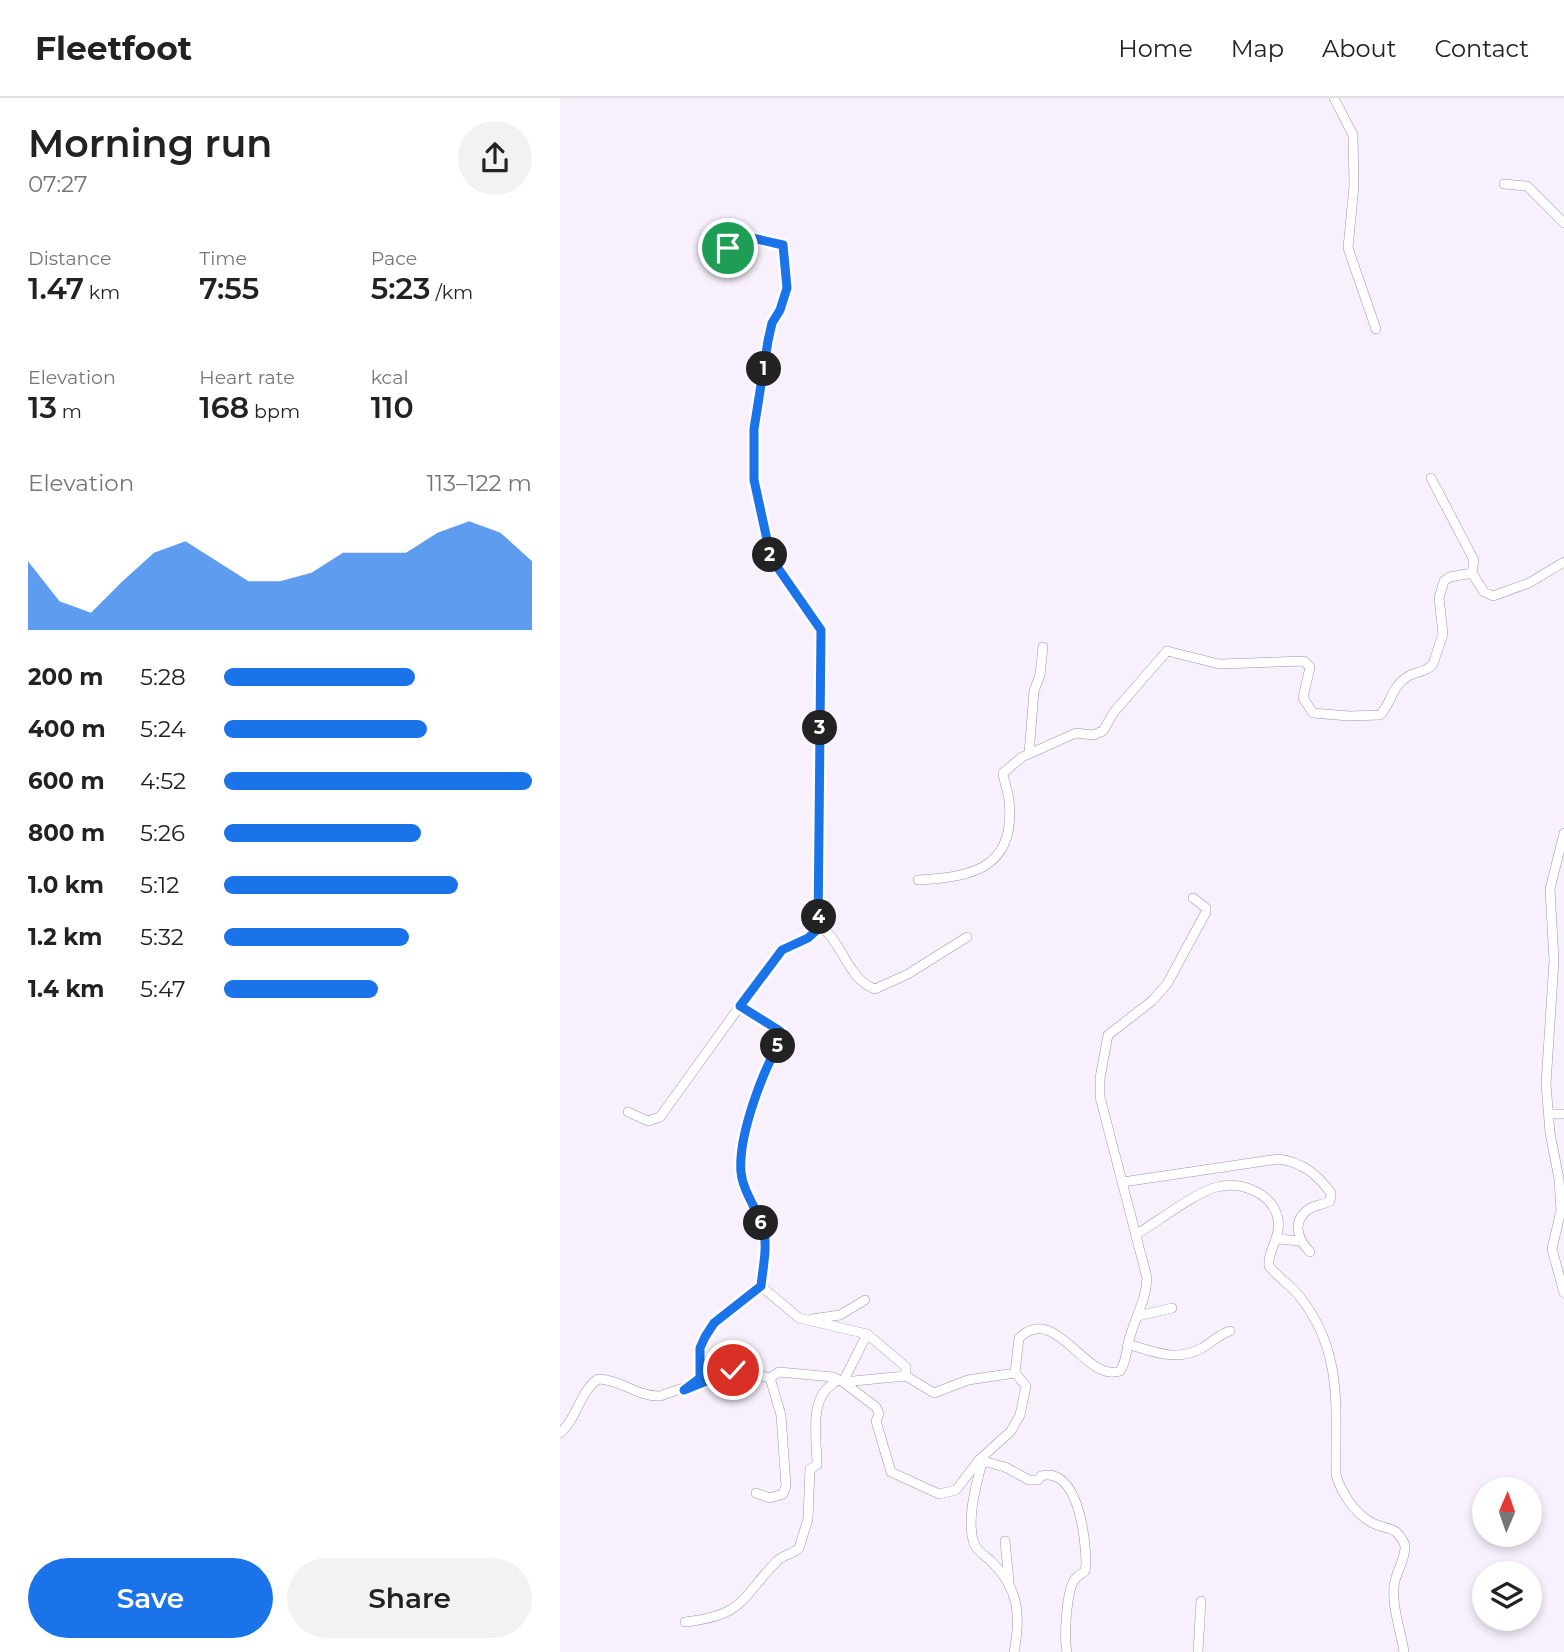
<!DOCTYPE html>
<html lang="en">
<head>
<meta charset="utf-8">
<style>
  :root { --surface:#fff; --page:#f2f2f2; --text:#222; --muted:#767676; --line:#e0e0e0; --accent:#1a73e8 }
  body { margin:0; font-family:Montserrat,sans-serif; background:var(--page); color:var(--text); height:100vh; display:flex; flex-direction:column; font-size:26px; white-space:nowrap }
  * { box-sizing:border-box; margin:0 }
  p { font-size:23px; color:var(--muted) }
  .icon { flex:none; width:38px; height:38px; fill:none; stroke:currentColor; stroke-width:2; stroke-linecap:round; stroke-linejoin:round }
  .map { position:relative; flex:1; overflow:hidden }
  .drawer { display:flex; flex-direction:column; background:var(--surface); width:560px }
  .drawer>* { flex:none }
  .needle { width:46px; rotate:2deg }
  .buttons { position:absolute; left:912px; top:1379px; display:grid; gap:14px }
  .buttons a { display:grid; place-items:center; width:70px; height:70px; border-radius:50%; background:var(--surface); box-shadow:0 4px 10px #0003; font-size:35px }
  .pin { position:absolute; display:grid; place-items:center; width:60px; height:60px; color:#fff; margin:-30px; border:4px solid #fff; border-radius:50%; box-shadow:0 2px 7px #0007 }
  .km { position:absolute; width:35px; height:35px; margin:-18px; border-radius:50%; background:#222; color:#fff; font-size:19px; line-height:35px; text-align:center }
  .round { display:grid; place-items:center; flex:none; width:74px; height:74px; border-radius:37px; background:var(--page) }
  .summary { display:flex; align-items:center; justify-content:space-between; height:119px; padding:0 28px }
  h1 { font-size:38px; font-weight:600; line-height:52px }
  .stats { display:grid; grid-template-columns:repeat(3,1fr); gap:10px; height:119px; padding:7px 28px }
  .stats div { display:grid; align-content:center }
  .stats b { font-size:30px; font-weight:600 }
  .stats small { font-size:19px; font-weight:400 }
  .stats p { font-size:19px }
  .chart { height:196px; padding:14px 28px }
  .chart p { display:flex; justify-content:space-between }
  .chart svg { width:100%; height:126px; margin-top:7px; fill:var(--accent); opacity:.7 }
  .cta { display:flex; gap:14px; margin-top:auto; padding:14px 28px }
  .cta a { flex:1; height:80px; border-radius:42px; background:var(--accent); color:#fff; font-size:28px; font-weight:600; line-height:80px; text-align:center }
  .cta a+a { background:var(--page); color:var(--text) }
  ul { padding:0 28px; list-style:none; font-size:23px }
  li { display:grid; grid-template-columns:112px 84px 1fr; align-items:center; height:52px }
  li i { height:18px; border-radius:9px; background:var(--accent) }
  header { display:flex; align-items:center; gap:42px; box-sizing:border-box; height:98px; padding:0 35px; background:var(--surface); border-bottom:2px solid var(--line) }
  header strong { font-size:33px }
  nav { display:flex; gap:38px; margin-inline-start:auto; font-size:24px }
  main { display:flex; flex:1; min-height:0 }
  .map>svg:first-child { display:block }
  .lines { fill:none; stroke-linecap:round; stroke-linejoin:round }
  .minor-casing { stroke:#a392af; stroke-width:10 }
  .minor { stroke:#fff; stroke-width:9 }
  .route-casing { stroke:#fff; stroke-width:14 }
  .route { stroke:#1a73e8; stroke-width:9 }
</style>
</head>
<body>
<header>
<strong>Fleetfoot</strong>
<nav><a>Home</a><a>Map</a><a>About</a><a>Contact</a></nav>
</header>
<main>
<section class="drawer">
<div class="summary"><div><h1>Morning run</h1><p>07:27</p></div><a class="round"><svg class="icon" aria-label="share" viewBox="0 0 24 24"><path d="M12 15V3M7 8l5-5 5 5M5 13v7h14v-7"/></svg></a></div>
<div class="stats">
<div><p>Distance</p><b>1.47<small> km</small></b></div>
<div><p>Time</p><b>7:55</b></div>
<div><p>Pace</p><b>5:23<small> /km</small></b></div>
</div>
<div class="stats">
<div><p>Elevation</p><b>13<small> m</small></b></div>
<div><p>Heart rate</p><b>168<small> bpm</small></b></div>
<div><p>kcal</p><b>110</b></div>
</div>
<div class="chart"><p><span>Elevation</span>113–122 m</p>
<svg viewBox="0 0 160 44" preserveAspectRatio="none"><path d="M0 44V20L10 34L20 38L30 27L40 17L50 13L60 20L70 27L80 27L90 24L100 17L110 17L120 17L130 10L140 6L150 10L160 20V44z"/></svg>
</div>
<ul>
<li><b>200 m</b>5:28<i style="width:62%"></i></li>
<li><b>400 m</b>5:24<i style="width:66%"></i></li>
<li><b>600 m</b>4:52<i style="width:100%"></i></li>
<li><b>800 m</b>5:26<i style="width:64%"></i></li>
<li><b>1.0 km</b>5:12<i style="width:76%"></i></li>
<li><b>1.2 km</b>5:32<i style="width:60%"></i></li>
<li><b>1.4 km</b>5:47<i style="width:50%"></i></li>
</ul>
<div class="cta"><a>Save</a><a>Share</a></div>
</section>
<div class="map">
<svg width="1004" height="1554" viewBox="0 0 1004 1554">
  <rect width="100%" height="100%" fill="#f8f1fd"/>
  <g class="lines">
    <defs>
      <path id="minor" d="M774,0l19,37 1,51 -6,62 28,81
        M944,86l23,2 37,37
        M168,150l8,-9 16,-1 31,7 4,43 -7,21 -8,14 -4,18 -14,88v51l17,78 50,72 -3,299 -10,9 -26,12 -42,56 41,25 2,8c-20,29 -45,97 -42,133 2,20 16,37 22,55 5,19 0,40 -2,59l38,32 68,16 39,33v9
        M912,475l12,19 9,4 36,-13 35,-21
        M469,656l5,-63 6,-16 3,-28
        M1004,735l-14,56 4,71 -8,124 4,49 9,46 2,31 -9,39 12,44
        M358,782c57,-3 98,-13 91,-80 -1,-9 -5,-18 -6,-27l19,-16 54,-24 17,2 10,-4 11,-19 53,-61 52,13 85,-3 6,6 -7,31 10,15 36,3 31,-1c11,-11 12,-29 27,-38 8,-6 19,-4 26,-13l10,-30 -4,-36 5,-17 6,-4 22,-4 2,-13 -43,-82
        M259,827c24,17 28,54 56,64l33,-15 59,-37
        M68,1014l20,9 12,-4 80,-111
        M988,1016h16
        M563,1084l155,-23c24,3 39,15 53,34l-1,8c-7,4 -15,4 -21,8 -18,12 -11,31 1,43
        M577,1136c20,-12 59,-42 80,-47 24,-6 56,6 61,32 3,20 -11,32 -9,47 9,12 22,19 31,31 44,56 35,111 36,178 5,17 18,37 33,46 17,11 25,1 36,24 1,16 -10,26 -11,42 -2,21 7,44 10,65
        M718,1141l22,2
        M578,1218l34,-8
        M252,1221l28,-4 25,-15
        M307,1236l-24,48 33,25 3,7 -3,7 15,51 48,22 17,-4 23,-30 32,-29 9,-16 6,-29 -11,-13
        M568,1246c25,8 49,18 74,4 10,-6 16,-13 28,-17
        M133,1285l7,-5v-30l5,-11 9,-14 47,-37
        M0,1335c17,-14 20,-42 38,-54 22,0 40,18 62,17l89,-31 9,10 12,3 9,-6 54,5 10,5 63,-6 28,17 34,-13 47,-7 4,-35c37,-36 66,45 101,33 6,-9 6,-17 8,-27 5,-23 18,-42 19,-66l-47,-181v-19l8,-43 44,-34 15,-17 39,-72v-4l-13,-10
        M419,1362l26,7 24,13h9l3,-4c38,-10 45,65 45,89l-1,6c-3,3 -7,4 -9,7 -10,9 -12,61 -9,74
        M422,1365c-6,21 -16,58 -8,80 3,9 12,13 18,19 27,27 29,54 22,90
        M196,1395l14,5 13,-4 3,-8 -5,-71 -11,-37
        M445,1443l4,40
        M125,1524c60,-7 55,-23 91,-60 8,-8 16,-7 23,-14l9,-29 2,-50 7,-4c0,-26 -9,-67 17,-82l-1,-6
        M638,1554l3,-51"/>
    </defs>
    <use href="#minor" class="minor-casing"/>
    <use href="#minor" class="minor"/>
  </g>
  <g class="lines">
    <defs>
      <path id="route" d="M168,150l8,-9 16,-1 31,7 4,43 -7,22 -8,13 -4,18 -14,88v51l17,78 50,72 -3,299 -10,9 -26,12 -42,56 40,25 2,8c-19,30 -44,97 -41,133 2,20 16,37 22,55 5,18 0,40 -2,59l-47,37 -9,14 -5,11v30l-16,12 49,-20"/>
    </defs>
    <use href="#route" class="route-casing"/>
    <use href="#route" class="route"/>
  </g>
</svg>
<div class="buttons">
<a><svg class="needle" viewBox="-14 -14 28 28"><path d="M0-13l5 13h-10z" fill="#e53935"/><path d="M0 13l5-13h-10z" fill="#767676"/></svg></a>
<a><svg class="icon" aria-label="layers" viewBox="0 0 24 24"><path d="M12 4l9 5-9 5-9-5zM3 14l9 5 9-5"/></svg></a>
</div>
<div class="pin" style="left:168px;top:150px;background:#1e9e55"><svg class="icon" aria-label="arrive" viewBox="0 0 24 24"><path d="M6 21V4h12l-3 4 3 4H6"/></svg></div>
<div class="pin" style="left:173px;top:1272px;background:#d93025"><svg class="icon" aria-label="check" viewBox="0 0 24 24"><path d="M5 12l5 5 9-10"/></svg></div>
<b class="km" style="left:204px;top:271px">1</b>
<b class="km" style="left:210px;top:457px">2</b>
<b class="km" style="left:260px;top:630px">3</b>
<b class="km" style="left:259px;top:819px">4</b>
<b class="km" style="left:218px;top:948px">5</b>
<b class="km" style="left:201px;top:1125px">6</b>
</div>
</main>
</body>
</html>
